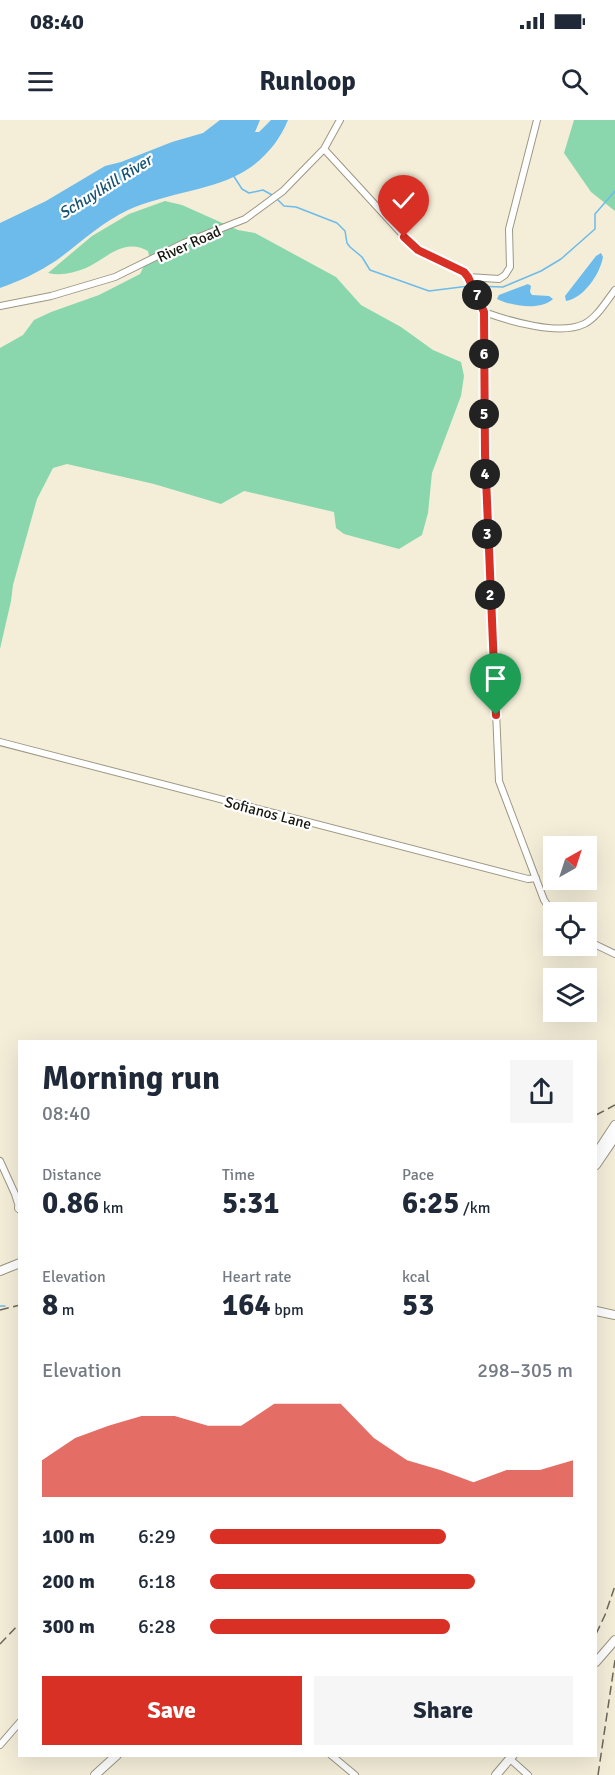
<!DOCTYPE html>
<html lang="en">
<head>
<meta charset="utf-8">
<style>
  :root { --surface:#fff; --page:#f6f6f7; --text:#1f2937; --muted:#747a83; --accent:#d93025 }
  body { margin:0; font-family:Signika,sans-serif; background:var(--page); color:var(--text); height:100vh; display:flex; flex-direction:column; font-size:22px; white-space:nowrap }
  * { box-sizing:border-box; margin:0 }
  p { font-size:20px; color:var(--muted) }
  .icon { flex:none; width:33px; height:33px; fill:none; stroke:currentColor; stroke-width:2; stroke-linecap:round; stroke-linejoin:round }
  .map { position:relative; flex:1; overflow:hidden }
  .panel { position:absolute; left:18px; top:920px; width:579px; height:717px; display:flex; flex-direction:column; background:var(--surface); border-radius:0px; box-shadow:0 6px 24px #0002 }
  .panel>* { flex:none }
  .needle { width:39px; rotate:39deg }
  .buttons { position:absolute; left:543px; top:716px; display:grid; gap:12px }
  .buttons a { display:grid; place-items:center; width:54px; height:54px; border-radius:0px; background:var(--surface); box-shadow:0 6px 24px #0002; font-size:30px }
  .pin { position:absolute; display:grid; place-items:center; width:51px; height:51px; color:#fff; margin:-62px -26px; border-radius:50% 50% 50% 0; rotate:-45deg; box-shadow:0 0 6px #0007 }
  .pin .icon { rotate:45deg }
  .km { position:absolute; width:30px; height:30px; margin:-15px; border-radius:50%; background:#222; color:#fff; font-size:16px; line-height:30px; text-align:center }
  .round { display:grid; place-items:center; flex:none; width:63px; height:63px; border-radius:0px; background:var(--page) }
  .head { display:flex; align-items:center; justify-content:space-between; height:102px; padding:0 24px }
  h1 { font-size:33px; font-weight:700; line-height:45px }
  .figures { display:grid; grid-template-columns:repeat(3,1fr); gap:9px; height:102px; padding:6px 24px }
  .figures div { display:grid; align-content:center }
  .figures b { font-size:30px; font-weight:700 }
  .figures small { font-size:16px; font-weight:400 }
  .figures p { font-size:16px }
  .chart { height:168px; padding:12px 24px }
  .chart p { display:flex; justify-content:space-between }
  .chart svg { width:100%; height:108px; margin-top:6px; fill:var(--accent); opacity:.7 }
  .cta { display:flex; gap:12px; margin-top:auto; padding:12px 24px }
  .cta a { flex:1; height:69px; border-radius:0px; background:var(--accent); color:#fff; font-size:24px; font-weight:700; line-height:69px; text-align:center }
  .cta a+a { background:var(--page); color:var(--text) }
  ul { padding:0 24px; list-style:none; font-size:20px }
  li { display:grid; grid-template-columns:96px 72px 1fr; align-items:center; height:45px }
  li i { height:15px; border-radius:8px; background:var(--accent) }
  .status { display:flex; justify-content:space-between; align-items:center; height:42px; padding:0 30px; background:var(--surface); direction:ltr }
  .status svg { height:16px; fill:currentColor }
  header { display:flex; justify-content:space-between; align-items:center; height:78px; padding:0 24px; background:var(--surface); font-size:27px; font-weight:700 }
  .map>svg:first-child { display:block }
  .green { fill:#8ad7ae }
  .water { fill:#6cbbea }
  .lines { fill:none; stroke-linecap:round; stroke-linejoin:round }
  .stream { stroke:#6cbbea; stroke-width:1.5 }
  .tertiary-casing { stroke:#9c9884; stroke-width:8 }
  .primary-casing { stroke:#9c9884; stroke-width:10 }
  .motorway-casing { stroke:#9c9884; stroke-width:10 }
  .tertiary { stroke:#fff; stroke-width:6 }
  .primary { stroke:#fff; stroke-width:8 }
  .motorway { stroke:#fff; stroke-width:8 }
  .rail { stroke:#6b685b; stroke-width:1.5; stroke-dasharray:9 4.5; stroke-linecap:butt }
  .route-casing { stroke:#fff; stroke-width:12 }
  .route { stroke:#d93025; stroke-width:8 }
  .labels { text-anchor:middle; stroke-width:4.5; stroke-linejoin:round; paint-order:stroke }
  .street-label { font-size:15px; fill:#18170f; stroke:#fff }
  .water-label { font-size:16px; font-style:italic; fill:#165373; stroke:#fff }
</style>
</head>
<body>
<div class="status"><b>08:40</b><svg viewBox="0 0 49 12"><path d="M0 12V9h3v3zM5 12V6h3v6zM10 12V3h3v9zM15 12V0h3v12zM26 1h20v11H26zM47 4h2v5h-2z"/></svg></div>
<header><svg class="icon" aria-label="menu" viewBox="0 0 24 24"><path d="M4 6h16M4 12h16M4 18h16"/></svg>Runloop<svg class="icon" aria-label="search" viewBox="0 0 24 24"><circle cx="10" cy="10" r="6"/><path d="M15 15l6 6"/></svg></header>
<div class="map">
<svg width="615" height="1655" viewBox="0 0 615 1655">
  <rect width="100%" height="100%" fill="#f4eed9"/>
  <path class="green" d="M574,0h41v91l-24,-19 -27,-39z
    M165,81l17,4 56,25 17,3 81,44 25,28 40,22 32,23 28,12 3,14 -3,20 -29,77 -4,40 -6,22 -23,14 -55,-15 -8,-6 -2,-16 -90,-21 -23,13 -67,-20 -87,-20 -14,4 -16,31 -24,86 -2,16 -11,48v-301l23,-13 11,-15 17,-8 48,-17 41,-21 9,-18 -1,-5c-25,-14 -43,9 -62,17 -13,5 -25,8 -38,5l44,-37 37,-22z"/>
  <path class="water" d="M220,0h40l-5,12h4l12,-12h17c-8,20 -22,37 -40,49 -31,21 -83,24 -120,41 -27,13 -48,33 -71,50 -18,12 -37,21 -57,28v-65l46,-22 59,-35 16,-4 51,-20 31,-9z
    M601,133l2,4c-3,17 -19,41 -37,44l-1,-5 31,-40z
    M528,164l3,2 -1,6 2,3 17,1 4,3c-12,12 -42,7 -56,0l2,-4z"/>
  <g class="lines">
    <path class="stream" d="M233,55l9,14 7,4 14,-3 11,6
      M277,79l7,7 12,1 41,16 8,8 2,12 3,4 12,10 8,13 59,21 40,-5
      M474,166l29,1 38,-16 20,-12 34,-30v-15l20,-23
      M0,1186h5"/>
    <defs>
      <path id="tertiary" d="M324,29l89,97 51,26 4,5 16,35 1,142 14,327 45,119 10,15
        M468,157l31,2 6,-4 5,-8 -1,-38 28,-109
        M0,186l51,-10 64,-19 69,-34 61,-24 38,-28 41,-42 16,-29
        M484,192c25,9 75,24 100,12 13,-6 23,-24 31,-34
        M0,622l528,137 8,-1
        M586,820l29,14
        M0,1041l15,33 5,16
        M0,1625l20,-23
        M331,1635l24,20
        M510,1639l18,16"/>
      <path id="primary" d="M596,1034l19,-29
        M596,1045l19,-28
        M596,1542l19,-22
        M95,1655l22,-20
        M496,1655l17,-20"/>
      <path id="motorway" d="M19,1088h1
        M0,1151l20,-8
        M596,1191l19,4"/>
    </defs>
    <use href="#tertiary" class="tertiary-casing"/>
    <use href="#primary" class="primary-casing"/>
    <use href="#motorway" class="motorway-casing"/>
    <use href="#tertiary" class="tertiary"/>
    <use href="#primary" class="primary"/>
    <use href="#motorway" class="motorway"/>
    <path class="rail" d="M596,995l19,-10
      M0,1190l20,-5
      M596,1514l9,-19 10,-29
      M0,1524l20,-21
      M598,1655l17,-115"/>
  </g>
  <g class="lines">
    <defs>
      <path id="route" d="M404,117l14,13 46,22 4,5 16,35 1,142 11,261"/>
    </defs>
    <use href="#route" class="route-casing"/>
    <use href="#route" class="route"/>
  </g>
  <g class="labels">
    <g class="street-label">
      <text transform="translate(189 124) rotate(-24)" y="5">River Road</text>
      <text transform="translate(268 693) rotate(15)" y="5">Sofianos Lane</text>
    </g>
    <g class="water-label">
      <text transform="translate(105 66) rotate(-32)" y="6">Schuylkill River</text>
    </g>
  </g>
</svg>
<div class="buttons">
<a><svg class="needle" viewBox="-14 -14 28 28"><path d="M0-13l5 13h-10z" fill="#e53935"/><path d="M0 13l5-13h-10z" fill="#747a83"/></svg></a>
<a><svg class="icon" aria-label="locate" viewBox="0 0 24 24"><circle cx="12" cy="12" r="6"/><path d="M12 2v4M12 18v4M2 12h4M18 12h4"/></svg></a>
<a><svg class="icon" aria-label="layers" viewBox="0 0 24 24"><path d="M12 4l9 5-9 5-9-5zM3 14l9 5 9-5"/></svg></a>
</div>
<div class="pin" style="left:496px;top:595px;background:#1e9e55"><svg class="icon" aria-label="arrive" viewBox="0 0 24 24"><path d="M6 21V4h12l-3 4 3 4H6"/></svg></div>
<div class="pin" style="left:404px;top:117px;background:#d93025"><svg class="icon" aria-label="check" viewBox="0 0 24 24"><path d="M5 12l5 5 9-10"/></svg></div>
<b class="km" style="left:490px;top:475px">2</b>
<b class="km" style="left:487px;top:414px">3</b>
<b class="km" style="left:485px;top:354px">4</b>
<b class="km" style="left:484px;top:294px">5</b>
<b class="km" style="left:484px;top:234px">6</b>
<b class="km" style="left:477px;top:175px">7</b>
<section class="panel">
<div class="head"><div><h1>Morning run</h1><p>08:40</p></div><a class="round"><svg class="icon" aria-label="share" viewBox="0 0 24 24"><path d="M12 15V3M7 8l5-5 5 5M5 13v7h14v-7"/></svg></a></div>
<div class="figures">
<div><p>Distance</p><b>0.86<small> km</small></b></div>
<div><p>Time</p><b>5:31</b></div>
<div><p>Pace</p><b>6:25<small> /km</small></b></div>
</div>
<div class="figures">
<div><p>Elevation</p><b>8<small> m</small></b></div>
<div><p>Heart rate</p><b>164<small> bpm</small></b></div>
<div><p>kcal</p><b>53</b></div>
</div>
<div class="chart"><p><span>Elevation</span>298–305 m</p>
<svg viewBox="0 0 160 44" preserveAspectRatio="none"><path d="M0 44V29L10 20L20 15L30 11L40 11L50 15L60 15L70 6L80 6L90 6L100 20L110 29L120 33L130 38L140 33L150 33L160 29V44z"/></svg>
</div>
<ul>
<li><b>100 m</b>6:29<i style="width:65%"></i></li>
<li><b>200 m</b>6:18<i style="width:73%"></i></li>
<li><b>300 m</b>6:28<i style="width:66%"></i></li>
</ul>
<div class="cta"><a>Save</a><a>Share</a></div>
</section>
</div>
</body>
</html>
